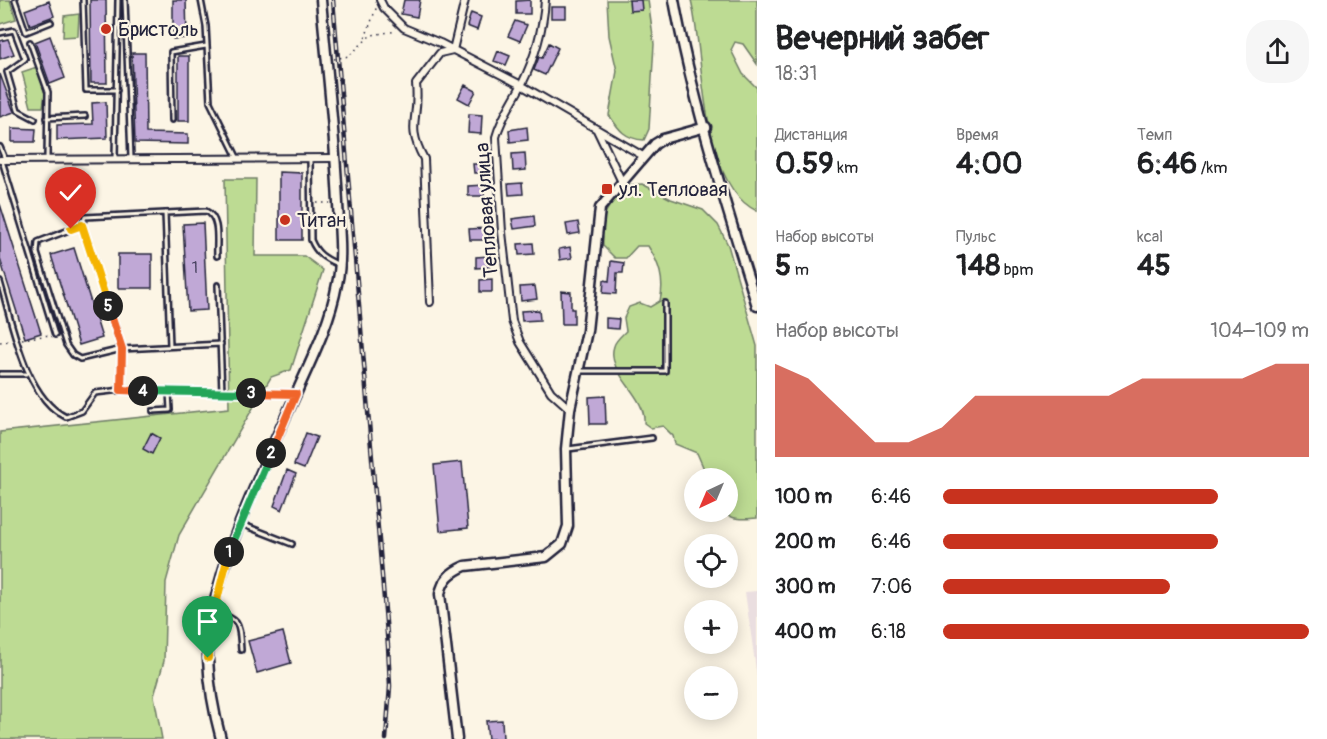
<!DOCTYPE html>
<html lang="ru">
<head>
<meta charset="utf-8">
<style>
  :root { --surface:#fff; --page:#f6f6f6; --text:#202124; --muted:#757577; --accent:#c8321e }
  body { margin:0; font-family:Pangolin,sans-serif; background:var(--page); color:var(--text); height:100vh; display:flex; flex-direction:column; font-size:22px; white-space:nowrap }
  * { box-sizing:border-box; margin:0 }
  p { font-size:20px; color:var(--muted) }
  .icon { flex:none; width:33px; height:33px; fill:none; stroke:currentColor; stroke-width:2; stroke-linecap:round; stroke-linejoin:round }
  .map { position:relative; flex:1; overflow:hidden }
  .side { display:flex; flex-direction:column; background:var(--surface); width:570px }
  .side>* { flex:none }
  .needle { width:39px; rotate:224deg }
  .controls { position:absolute; left:684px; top:468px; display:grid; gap:12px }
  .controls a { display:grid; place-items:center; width:54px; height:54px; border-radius:50%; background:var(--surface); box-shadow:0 3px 15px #0003; font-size:30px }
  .pin { position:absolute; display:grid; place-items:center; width:51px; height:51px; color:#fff; margin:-62px -26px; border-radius:50% 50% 50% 0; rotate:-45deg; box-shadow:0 0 6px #0007 }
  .pin .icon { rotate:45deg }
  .km { position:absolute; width:30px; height:30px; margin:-15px; border-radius:50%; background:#222; color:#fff; font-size:16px; line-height:30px; text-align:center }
  .round { display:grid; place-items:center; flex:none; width:63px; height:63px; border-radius:24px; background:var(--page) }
  .head { display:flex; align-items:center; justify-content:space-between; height:102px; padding:0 18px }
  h1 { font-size:33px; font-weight:700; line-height:45px }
  .figures { display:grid; grid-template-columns:repeat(3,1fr); gap:9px; height:102px; padding:6px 18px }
  .figures div { display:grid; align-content:center }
  .figures b { font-size:30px; font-weight:700 }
  .figures small { font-size:16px; font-weight:400 }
  .figures p { font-size:16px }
  .chart { height:168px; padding:12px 18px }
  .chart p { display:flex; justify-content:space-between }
  .chart svg { width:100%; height:108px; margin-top:6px; fill:var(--accent); opacity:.7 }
  ul { padding:0 18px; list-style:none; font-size:20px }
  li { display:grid; grid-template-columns:96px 72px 1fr; align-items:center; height:45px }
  li i { height:15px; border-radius:8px; background:var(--accent) }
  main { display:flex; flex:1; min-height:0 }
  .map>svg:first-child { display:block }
  .built { fill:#eadee0 }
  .green { fill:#bddb93; stroke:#707e67; stroke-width:1.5 }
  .building { fill:#c0a8d6; stroke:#22223b; stroke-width:1.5 }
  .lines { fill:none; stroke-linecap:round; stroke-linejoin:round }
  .lane-casing { stroke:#22223b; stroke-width:8 }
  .street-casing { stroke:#22223b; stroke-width:10 }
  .secondary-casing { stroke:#22223b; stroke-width:13 }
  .path { stroke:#22223b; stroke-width:1.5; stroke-dasharray:1.5 4.5; stroke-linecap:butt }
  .lane { stroke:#fcf5e5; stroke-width:3 }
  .street { stroke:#fcf5e5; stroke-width:6 }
  .secondary { stroke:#fcf5e5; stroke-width:8 }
  .rail-casing { stroke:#22223b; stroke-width:4.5 }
  .rail { stroke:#fcf5e5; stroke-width:2; stroke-dasharray:7; stroke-linecap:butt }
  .split-1-casing { stroke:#fff; stroke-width:12 }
  .split-2-casing { stroke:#fff; stroke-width:12 }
  .split-3-casing { stroke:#fff; stroke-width:12 }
  .split-4-casing { stroke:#fff; stroke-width:12 }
  .split-5-casing { stroke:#fff; stroke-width:12 }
  .split-6-casing { stroke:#fff; stroke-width:12 }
  .split-1 { stroke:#f5b400; stroke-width:8 }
  .split-2 { stroke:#22a559; stroke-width:8 }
  .split-3 { stroke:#f0652b; stroke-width:8 }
  .split-4 { stroke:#22a559; stroke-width:8 }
  .split-5 { stroke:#f0652b; stroke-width:8 }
  .split-6 { stroke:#f5b400; stroke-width:8 }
  .poi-dot { fill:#c8321e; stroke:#fcf5e5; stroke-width:2 }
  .labels { text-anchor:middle; stroke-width:4.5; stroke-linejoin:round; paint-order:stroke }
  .number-label { font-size:16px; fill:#4a4462 }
  .poi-label { font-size:20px; fill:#22223b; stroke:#fcf5e5; text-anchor:start }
  .street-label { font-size:20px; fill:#22223b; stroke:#fcf5e5 }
</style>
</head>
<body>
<main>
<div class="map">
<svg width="757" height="739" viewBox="0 0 757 739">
  <rect width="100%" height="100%" fill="#fcf5e5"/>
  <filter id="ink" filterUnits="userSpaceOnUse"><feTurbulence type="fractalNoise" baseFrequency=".0167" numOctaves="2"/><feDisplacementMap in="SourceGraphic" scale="12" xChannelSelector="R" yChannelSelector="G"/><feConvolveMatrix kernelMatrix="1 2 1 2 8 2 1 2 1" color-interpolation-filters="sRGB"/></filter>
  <g filter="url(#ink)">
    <path class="built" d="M757,591v86l-12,-85z"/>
    <path class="green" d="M0,0h10l6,19 -16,5z
      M607,0h41l6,44 -5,85 -5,11c-19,-1 -25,-10 -35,-25l8,-44 -8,-35z
      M691,0h66v64l-14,-20 -8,-2 -4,8 12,24 14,14v123c-58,-27 -52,-156 -66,-211z
      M79,14l-1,22 -15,1 1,-21z
      M37,67l8,27 -2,13h-12l-9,-35z
      M225,179h31l-1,77h49l19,14 -32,100 -20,7 -92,158 -13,47 -2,79 -10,35 8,43h-162v-307l229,-24z
      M642,184l29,15 32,11 15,15 10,20 29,101v172c-12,1 -24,3 -33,-6h4v-34h-20l-11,-25 -22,-9 -2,-8 -10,-10 -12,2 -7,-5c3,-28 -39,-50 -30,-77 1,-5 8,-11 12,-15l-2,-13 5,-11 11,-4 10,4 10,-6c5,-21 -1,-38 -12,-55h-11l-11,12h-11l-12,-12c-2,-34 2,-38 26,-61z"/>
    <path class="building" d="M90,0h16l1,83h-16z
      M173,0h13l1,38 -14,1z
      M404,0h16l-3,17 -16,-3z
      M530,0v14h-14v-13z
      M629,0h12l1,10 -12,1z
      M49,1l5,15 -24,9 -5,-15z
      M551,7h15v11h-15z
      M471,13l10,4 -4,13 -10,-4z
      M515,21l12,4 -7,16 -12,-5z
      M50,36l15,42 -15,6 -15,-42z
      M8,39l6,15 -14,5v-18z
      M549,43l9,5 -13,27 -11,-5 5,-13 3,1z
      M498,51l12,5 -4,9 -12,-4z
      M132,53h13l1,80 42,1v10l-53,-1z
      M178,56h11v65h-11z
      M0,74l14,38 -14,5z
      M465,85l11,6 -7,13 -11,-6z
      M106,102l1,36 -50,2v-15l36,-1 -1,-21z
      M469,114l13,1 -1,19 -13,-1z
      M527,127l1,13 -18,2 -1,-12z
      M12,128l24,1 -1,13h-23z
      M525,153l1,17 -13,1 -1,-17z
      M473,164h14v9h-13z
      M279,172l23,1v67h-23z
      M522,183l1,11 -14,1 -1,-11z
      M484,185v11h-16v-10z
      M0,204l41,129 -16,5 -25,-79z
      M534,216l1,10 -21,3 -2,-10z
      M578,222l2,11 -12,2 -2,-11z
      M203,223l4,87 -19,1 -5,-87z
      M486,228v12h-16l-1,-11z
      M533,243l1,11 -15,1 -1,-11z
      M570,247l2,11 -12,2 -1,-11z
      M74,248l28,90 -23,7 -28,-90z
      M118,254h34v34h-34z
      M490,256l1,11 -15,1v-11z
      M611,261l13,2 -1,10h-6l-1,21 -13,-1 1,-13 5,1z
      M492,279v13h-12v-12z
      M535,286l2,13 -16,2 -1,-14z
      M561,291l10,1v17h3v15h-12z
      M539,310l1,10 -18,1 -1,-10z
      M606,318l13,1 -1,10 -12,-1z
      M605,396l1,28h-16l-1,-27z
      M151,433l9,5 -8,16 -9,-5z
      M306,433l11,4 -13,32 -10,-4z
      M462,462l6,66 -28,3 -6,-66z
      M287,470l9,4 -14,36 -8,-4z
      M283,632l8,31 -34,10 -9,-32z
      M502,720l1,19h-15l-2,-18z"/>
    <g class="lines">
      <defs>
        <path id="lane" d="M15,0l11,32 25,-10
          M83,0l3,90h31
          M125,0l6,158
          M201,0l5,26 4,76 28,57
          M0,33l14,-3 11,29 -18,13 11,38 17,9
          M30,42l18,50 -1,66
          M47,118l38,-2
          M172,120l-1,-68 35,-6
          M0,147l5,12
          M115,158l3,-158
          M310,159l1,81c6,14 13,18 26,24
          M3,164l52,171
          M165,213l5,133
          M82,225l-44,17 -1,11 29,92 7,10 7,4 42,-10 99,-5
          M0,282c12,40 25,116 66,135l16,-6 13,-18 26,-3 173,4
          M218,285l4,107
          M580,371h85v-68
          M0,374h26
          M121,390l1,-41 -40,-124 3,-8 121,-6c15,7 10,31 11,45
          M153,411l17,-1 -1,-18
          M568,449l84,-11
          M241,524l51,20
          M214,612c27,7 25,11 27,38"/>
        <path id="street" d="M380,0l4,8 20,20 36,15 81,42 122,71
          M545,0c-2,31 -10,58 -24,86 -9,17 -20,32 -25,51l6,95 10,89 8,21 31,50 19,17
          M597,130l24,50
          M0,160l336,-2
          M430,302l-6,-143c-19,-35 -4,-39 -8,-75l24,-31 13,-3 12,-50"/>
        <path id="secondary" d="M674,0c19,103 52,205 83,306
          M221,739c-7,-26 -12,-53 -13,-80 -3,-75 57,-196 88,-265 16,-36 34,-71 41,-110 6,-26 2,-54 1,-81 -3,-68 -11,-135 -17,-203
          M457,739l-17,-145c3,-15 11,-22 25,-28l81,-9 16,-13 6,-18 -2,-77 4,-40 17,-78 13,-123 55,-64 8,-5 43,-12"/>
      </defs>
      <use href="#lane" class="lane-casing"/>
      <use href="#street" class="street-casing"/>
      <use href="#secondary" class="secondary-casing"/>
      <path class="path" d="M365,38l12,-32
        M334,59l15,-3 22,-21 26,-4
        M317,203h13
        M22,339l28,-4
        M0,342l11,-1"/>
      <use href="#lane" class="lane"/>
      <use href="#street" class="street"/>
      <use href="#secondary" class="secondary"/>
      <defs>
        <path id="rail" d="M333,0l55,646 2,40 -4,53"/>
      </defs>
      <use href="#rail" class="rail-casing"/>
      <use href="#rail" class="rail"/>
    </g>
  </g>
  <g class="lines" filter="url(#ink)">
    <defs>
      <path id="split-1" d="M208,658l6,-46 15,-60"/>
      <path id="split-2" d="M229,552l42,-99"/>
      <path id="split-3" d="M251,393l45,1 -25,59"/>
      <path id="split-4" d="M143,391l108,2"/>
      <path id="split-5" d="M108,306l14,43 -1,41 22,1"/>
      <path id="split-6" d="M71,229l11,-4 26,81"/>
    </defs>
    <use href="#split-1" class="split-1-casing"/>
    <use href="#split-2" class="split-2-casing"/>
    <use href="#split-3" class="split-3-casing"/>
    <use href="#split-4" class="split-4-casing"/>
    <use href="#split-5" class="split-5-casing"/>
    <use href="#split-6" class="split-6-casing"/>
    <use href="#split-1" class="split-1"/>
    <use href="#split-2" class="split-2"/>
    <use href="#split-3" class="split-3"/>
    <use href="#split-4" class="split-4"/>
    <use href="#split-5" class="split-5"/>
    <use href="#split-6" class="split-6"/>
  </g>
  <g class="poi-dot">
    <circle cx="106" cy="29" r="6"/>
    <rect x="601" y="183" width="12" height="12" rx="3"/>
    <circle cx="285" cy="220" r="6"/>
  </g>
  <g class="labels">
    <g class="number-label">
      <text x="195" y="273">1</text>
    </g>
    <g class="poi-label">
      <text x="118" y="36">Бристоль</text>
      <text x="619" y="196">ул. Тепловая</text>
      <text x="297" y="227">Титан</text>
    </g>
    <g class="street-label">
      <text transform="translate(486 210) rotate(-94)" y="7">Тепловая улица</text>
    </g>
  </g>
</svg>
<div class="controls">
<a><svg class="needle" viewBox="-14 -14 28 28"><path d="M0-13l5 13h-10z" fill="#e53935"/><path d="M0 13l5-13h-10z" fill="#757577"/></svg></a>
<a><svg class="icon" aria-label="locate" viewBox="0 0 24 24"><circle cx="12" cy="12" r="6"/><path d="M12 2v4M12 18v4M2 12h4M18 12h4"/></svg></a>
<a>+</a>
<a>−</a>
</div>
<div class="pin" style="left:208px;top:658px;background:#1e9e55"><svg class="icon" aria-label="arrive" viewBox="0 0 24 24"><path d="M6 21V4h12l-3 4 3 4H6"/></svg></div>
<div class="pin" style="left:71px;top:229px;background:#d93025"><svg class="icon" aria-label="check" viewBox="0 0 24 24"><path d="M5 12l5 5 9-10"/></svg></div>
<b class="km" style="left:229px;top:552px">1</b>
<b class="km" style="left:271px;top:453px">2</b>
<b class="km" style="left:251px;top:393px">3</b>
<b class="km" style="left:143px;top:391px">4</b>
<b class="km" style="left:108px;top:306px">5</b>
</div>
<section class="side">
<div class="head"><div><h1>Вечерний забег</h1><p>18:31</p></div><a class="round"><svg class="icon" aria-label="share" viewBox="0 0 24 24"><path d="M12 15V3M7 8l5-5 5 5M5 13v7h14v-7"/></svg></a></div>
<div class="figures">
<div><p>Дистанция</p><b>0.59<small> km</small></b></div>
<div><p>Время</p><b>4:00</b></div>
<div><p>Темп</p><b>6:46<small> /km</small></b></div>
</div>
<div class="figures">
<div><p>Набор высоты</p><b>5<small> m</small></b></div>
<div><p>Пульс</p><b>148<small> bpm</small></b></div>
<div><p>kcal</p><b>45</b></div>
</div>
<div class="chart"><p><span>Набор высоты</span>104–109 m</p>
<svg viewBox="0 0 160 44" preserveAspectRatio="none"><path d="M0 44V6L10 12L20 25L30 38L40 38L50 32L60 19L70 19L80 19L90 19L100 19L110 12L120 12L130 12L140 12L150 6L160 6V44z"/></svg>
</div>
<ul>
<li><b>100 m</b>6:46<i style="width:75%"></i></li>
<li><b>200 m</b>6:46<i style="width:75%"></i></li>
<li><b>300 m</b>7:06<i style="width:62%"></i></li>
<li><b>400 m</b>6:18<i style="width:100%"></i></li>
</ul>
</section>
</main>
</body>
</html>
